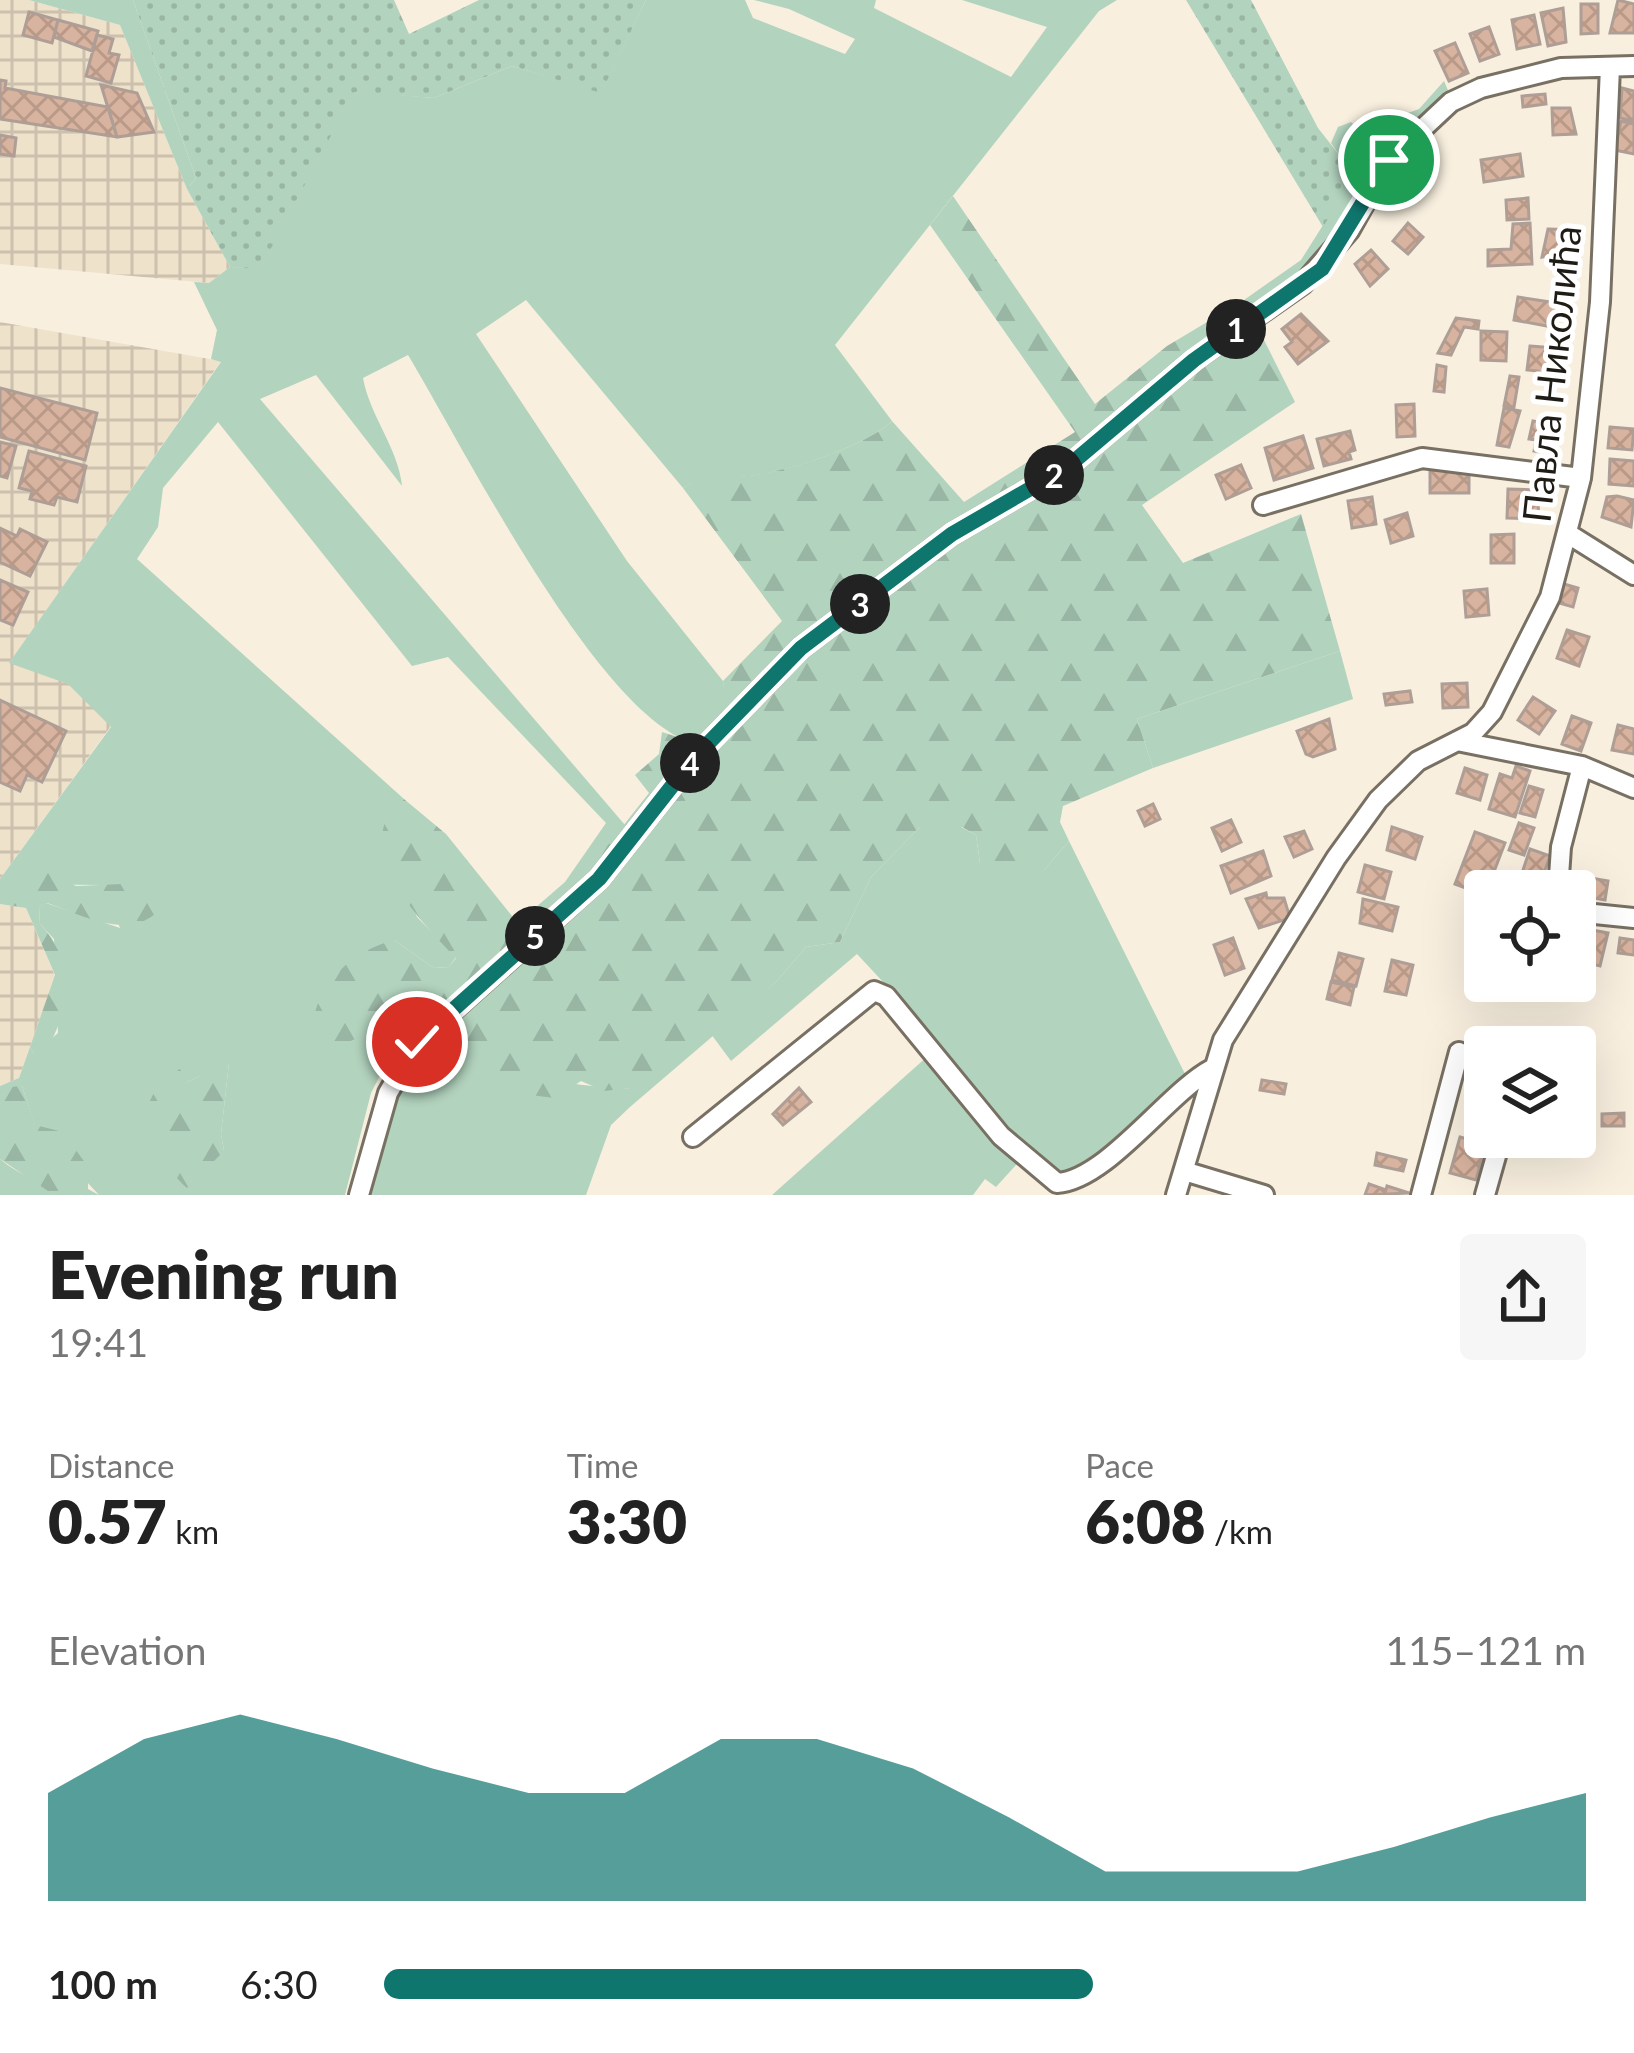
<!DOCTYPE html>
<html lang="en">
<head>
<meta charset="utf-8">
<style>
  :root { --surface:#fff; --page:#f6f6f6; --text:#222; --muted:#767676; --accent:#0f766e }
  body { margin:0; font-family:Lato,sans-serif; background:var(--page); color:var(--text); height:100vh; display:flex; flex-direction:column; font-size:45px; white-space:nowrap }
  * { box-sizing:border-box; margin:0 }
  p { font-size:39px; color:var(--muted) }
  .icon { flex:none; width:66px; height:66px; fill:none; stroke:currentColor; stroke-width:2; stroke-linecap:round; stroke-linejoin:round }
  .map { position:relative; height:1195px; overflow:hidden }
  .side { display:flex; flex-direction:column; background:var(--surface); flex:1 }
  .side>* { flex:none }
  .controls { position:absolute; left:1464px; top:870px; display:grid; gap:24px }
  .controls a { display:grid; place-items:center; width:132px; height:132px; border-radius:12px; background:var(--surface); box-shadow:0 12px 48px #0002; font-size:60px }
  .pin { position:absolute; display:grid; place-items:center; width:102px; height:102px; color:#fff; margin:-51px; border:6px solid #fff; border-radius:50%; box-shadow:0 3px 12px #0007 }
  .km { position:absolute; width:60px; height:60px; margin:-30px; border-radius:50%; background:#222; color:#fff; font-size:33px; line-height:60px; text-align:center }
  .round { display:grid; place-items:center; flex:none; width:126px; height:126px; border-radius:12px; background:var(--page) }
  .head { display:flex; align-items:center; justify-content:space-between; height:204px; padding:0 48px }
  h1 { font-size:66px; font-weight:800; line-height:90px }
  .stats { display:grid; grid-template-columns:repeat(3,1fr); gap:18px; height:204px; padding:12px 48px }
  .stats div { display:grid; align-content:center }
  .stats b { font-size:60px; font-weight:800 }
  .stats small { font-size:33px; font-weight:400 }
  .stats p { font-size:33px }
  .chart { height:336px; padding:24px 48px }
  .chart p { display:flex; justify-content:space-between }
  .chart svg { width:100%; height:216px; margin-top:12px; fill:var(--accent); opacity:.7 }
  ul { padding:0 48px; list-style:none; font-size:39px }
  li { display:grid; grid-template-columns:192px 144px 1fr; align-items:center; height:90px }
  li i { height:30px; border-radius:15px; background:var(--accent) }
  .map>svg:first-child { display:block }
  .industrial { fill:url(#industrial-grid) }
  .grass { fill:#b2d3be; fill-rule:evenodd }
  .forest { fill:url(#forest-firs) }
  .garden { fill:url(#garden-dots) }
  .building { fill:url(#building-cross-hatch); stroke:#ae9e95; stroke-width:3 }
  .lines { fill:none; stroke-linecap:round; stroke-linejoin:round }
  .minor-casing { stroke:#787063; stroke-width:24 }
  .minor { stroke:#fff; stroke-width:18 }
  .route-casing { stroke:#fff; stroke-width:24 }
  .route { stroke:#0f766e; stroke-width:15 }
  .labels { text-anchor:middle; stroke-width:10; stroke-linejoin:round; paint-order:stroke }
  .street-label { font-size:39px; fill:#1f1c16; stroke:#fff }
</style>
</head>
<body>
<div class="map">
<svg width="1634" height="1195" viewBox="0 0 1634 1195">
  <defs>
    <pattern id="industrial-grid" width="8" height="8" patternUnits="userSpaceOnUse" patternTransform="scale(3)"><rect width="8" height="8" fill="#eee2cb"/><path d="M0 4h8M4 0v8" fill="none" stroke="#ccc1ae"/></pattern>
    <pattern id="forest-firs" width="22" height="20" patternUnits="userSpaceOnUse" patternTransform="scale(3)"><rect width="22" height="20" fill="#b2d3be"/><path d="M5 1l3.5 6h-7zM16 11l3.5 6h-7z" fill="#99b5a3"/></pattern>
    <pattern id="garden-dots" width="8" height="8" patternUnits="userSpaceOnUse" patternTransform="scale(3)"><rect width="8" height="8" fill="#b2d3be"/><path d="M2 2h.1M6 6h.1" fill="none" stroke="#99b5a3" stroke-width="1.8" stroke-linecap="round"/></pattern>
    <pattern id="building-cross-hatch" width="8" height="8" patternUnits="userSpaceOnUse" patternTransform="scale(3)"><rect width="8" height="8" fill="#d8b39f"/><path d="M0 0l8 8M0 8l8-8" fill="none" stroke="#b99988"/></pattern>
  </defs>
  <rect width="100%" height="100%" fill="#f8efdf"/>
  <path class="industrial" d="M0,0h29l91,25 67,164 43,78 -21,16 -209,-19z
    M0,322l221,39 -211,301 59,22 42,42 -111,153z
    M0,904l26,4 29,68 -36,102 -19,8z"/>
  <path class="grass" d="M29,0h104l63,178 -9,11 -67,-164z
    M646,0h99l8,18 92,36 10,-15 -66,-30 -35,-9h122l-2,8 137,69 36,-50 -85,-27h155l-18,11 -264,334 57,76c-28,28 -148,69 -186,53l-23,14 -157,-188 -50,34 151,227 96,120 4,24 -37,37c-95,-33 -226,-294 -282,-387l-45,23c7,39 35,69 39,108l-86,-111 -56,24 365,426 -52,64 -49,43 -4,-11 45,-39 41,-59 -158,-166 -36,9 -194,-244 -55,66 -5,39 -21,32 267,240 -19,23 32,95 39,40 -7,10 -15,1 -40,-28 -22,91 22,5 2,8 -25,49 -26,102h-246l-64,-69 -13,-40 -22,13v-13l19,-8 11,-31 4,7 24,-21 -4,-94 -14,-15 -1,-17 7,-4 74,25 -16,-43 -104,-1v-5l111,-152 -43,-43 -59,-21 212,-301 -10,-3 6,-29 -23,-48 15,1 21,-16 30,1 94,-177 80,7 78,-32 89,26zM229,1063l-8,71 3,17 -37,-69z
    M1444,81l6,14 -64,59 -72,111 -63,46 -7,-11 57,-40 53,-84 -23,-33 7,-16 13,-5 22,19 21,-23 25,-9z
    M1340,651l13,48 -200,69 -16,-49z
    M920,827h41l15,8 4,28 64,7 25,-29 118,237c-32,29 -93,97 -137,97l-24,-21 -30,33 -11,-8 -12,16h-201l157,-140 -17,-42 -55,-59 -126,107 -20,-27 65,-52 30,-35 34,-5 31,-65z
    M459,1060c24,11 147,31 171,28v19l-19,18 -25,70h-220l26,-99 16,-28 15,4z
    M0,1159c18,16 38,19 54,36h-54z"/>
  <path class="forest" d="M953,196l142,208 72,-58 77,-46 51,102 -153,103 41,58 118,-49 39,137 -203,68 16,49 -90,38 -3,16 9,19 -25,29 -53,-1 -11,-6 -4,-28 -14,-8h-42l-49,50 -31,65 -34,5 -30,35 -146,125 -1,-19 -25,3 -23,-10 -26,17 -73,-9 -7,-22 -16,-7 -36,12 -15,-4 -15,-32 -21,-5 -34,16 -26,-13c1,-48 38,-82 82,-94l40,28 15,-1 7,-9c-29,-30 -87,-88 -71,-136 3,-7 14,-17 19,-23l42,35 78,97 49,-42 76,-96 -14,-18 24,-21 3,-22 28,9 36,-36 -3,-24 59,-60 -99,-133 23,-15c38,17 158,-24 186,-52l72,81 111,-70 -145,-207z
    M52,873l24,13 71,-3 17,22c-31,39 -79,11 -117,-2l-8,4 1,17c36,36 31,89 4,129l-10,1 -4,-7 25,-72 -29,-67 -26,-4v-20l20,-11z
    M216,1050l13,13 -8,71 3,17 -37,37c-38,-36 -64,-84 -7,-119l7,13 13,-6 4,-23z
    M22,1086l13,39 28,7 25,35v22l11,6h-45l-54,-36v-60l11,-12z"/>
  <path class="garden" d="M133,0h261l15,34 70,-34h167l-45,93 -89,-27 -78,32 -80,-6 -94,177 -30,-2 -43,-78 9,-11z
    M1186,0h65l67,128 37,47 -32,52z"/>
  <path class="building" d="M1618,0l16,4v29h-24z
    M1581,4h17v29l-17,1z
    M1563,8l3,34 -18,4 -7,-33z
    M29,12l29,8 -6,23 -29,-8z
    M1534,15l6,29 -23,5 -5,-29z
    M58,20l40,11 -6,20 -38,-14z
    M1489,27l10,27 -19,7 -10,-27z
    M97,35l16,4 -4,14 10,2 -8,28 -25,-7z
    M1455,43l13,30 -19,8 -14,-30z
    M0,80l6,1 -1,7 103,19 9,30 -117,-18z
    M101,85l36,8 17,39 -37,5z
    M1622,88l12,3v30l-14,-3z
    M1545,94l1,10 -23,3 -1,-11z
    M1552,108h18l6,26 -23,1z
    M1621,121l13,3v30l-19,-4z
    M0,135l16,3 -2,18 -14,-2z
    M1520,154l3,22 -39,6 -3,-22z
    M1528,198l1,21 -22,1 -1,-20z
    M1408,223l15,14 -15,17 -15,-13z
    M1530,223l2,41 -44,2v-16l23,-1 2,-25z
    M1548,229l28,1 -1,21 -33,6z
    M1371,250l17,19 -18,17 -15,-22z
    M1518,297l39,6 -5,24 -38,-7z
    M1301,314l27,27 -30,23 -13,-17 7,-5 -10,-13z
    M1456,318l23,3 -1,8 -14,-2 -13,28 -13,-2z
    M1481,331l26,1 -1,29 -25,-1z
    M1530,346l25,2 4,33 -21,-2v-8l-11,-1z
    M1437,365l9,2 -2,25 -10,-1z
    M1510,376l9,1 -5,30 -10,-1z
    M0,388l97,25 -12,47 -85,-23z
    M1414,404l1,32 -18,1 -1,-32z
    M1504,408l16,3 -11,36 -12,-2z
    M1533,421l25,5 -5,28 -19,-3 2,-11 -7,-1z
    M1610,427l24,2 -2,21 -24,-2z
    M1350,431l5,19 -6,2 2,7 -27,7 -7,-27z
    M1303,436l10,32 -39,12 -9,-32z
    M0,442l16,4 -9,32 -7,-2z
    M29,451l57,15 -9,36 -20,-5 -3,8 -24,-6 2,-8 -13,-3z
    M1610,459l24,2v25l-25,-2z
    M1241,465l10,23 -25,11 -10,-24z
    M1430,467h39v26h-39z
    M1508,489l31,1 -1,29 -31,-1z
    M1617,496l17,4 -3,27 -29,-10 5,-20z
    M1372,497l4,27 -24,4 -4,-27z
    M1407,513l6,23 -22,7 -6,-23z
    M0,528l17,8 3,-7 27,13 -17,34 -30,-14z
    M1514,534v29h-23v-28z
    M0,580l28,12 -15,33 -13,-5z
    M1564,584l14,4 -5,19 -14,-4z
    M1487,589l2,26 -23,2 -2,-26z
    M1567,630l22,7 -10,29 -22,-8z
    M1467,683l1,24 -25,1 -1,-24z
    M1410,691l2,11 -26,3 -2,-11z
    M1533,697l22,14 -16,23 -21,-14z
    M0,700l66,31 -24,51 -15,-7 -7,16 -20,-9z
    M1572,716l19,7 -10,28 -19,-7z
    M1329,719l6,30 -22,8 -7,-3 -9,-23z
    M1618,725l16,4v25l-22,-4z
    M1516,766l14,5 -15,46 -26,-8 11,-35 12,4z
    M1465,768l22,7 -7,25 -23,-7z
    M1529,786l14,4 -8,27 -15,-4z
    M1153,804l7,15 -15,7 -7,-15z
    M1231,820l10,22 -19,9 -10,-23z
    M1519,823l15,5 -10,27 -15,-5z
    M1392,827l30,10 -7,22 -28,-9z
    M1304,831l8,18 -18,8 -9,-20z
    M1475,832l30,11 -20,52 -30,-11z
    M1530,849l20,7 -7,20 -20,-6z
    M1263,851l8,25 -40,17 -10,-27z
    M1365,865l26,7 -7,27 -26,-7z
    M1585,877l23,4 -3,19 -23,-4z
    M1266,893l1,5h17l6,20 -31,10 -13,-29z
    M1363,899l35,8 -6,24 -32,-8z
    M1587,929l21,4 -8,33 -21,-5z
    M1233,938l11,30 -19,7 -11,-30z
    M1620,938l14,2v15l-16,-2z
    M1339,953l24,6 -7,27 -24,-6z
    M1392,960l21,5 -7,30 -21,-4z
    M1331,982l23,5 -4,18 -23,-6z
    M1262,1080l24,4 -2,10 -24,-4z
    M799,1088l12,14 -28,23 -10,-11z
    M1477,1096l8,3v31l-16,-4z
    M1624,1113v13h-22v-12z
    M1460,1137l26,7 -10,36 -26,-7z
    M1377,1153l29,7 -3,11 -28,-6z
    M1369,1184l17,6 1,-4 22,7 -44,2z"/>
  <g class="lines">
    <defs>
      <path id="minor" d="M1263,505l159,-47 159,20
        M1570,535l64,40
        M1457,741l125,25 52,22
        M1558,891l3,-44 21,-81
        M1575,912l59,6
        M693,1137l181,-146 12,5 115,140 56,47c50,-3 111,-91 155,-114
        M1184,1171l80,24
        M359,1195l29,-102 29,-50 182,-164 95,-121 107,-110 151,-114 114,-66 128,-108 109,-76 46,-53 40,-71 62,-58 30,-14 80,-20 73,-2
        M1176,1195l47,-155 113,-182 42,-58 40,-39 55,-28 19,-21 58,-115 31,-119 19,-176 10,-235
        M1421,1195l38,-143
        M1485,1195l11,-39"/>
    </defs>
    <use href="#minor" class="minor-casing"/>
    <use href="#minor" class="minor"/>
  </g>
  <g class="lines">
    <defs>
      <path id="route" d="M417,1042l182,-163 95,-121 107,-110 151,-114 114,-66 128,-108 128,-91 67,-109"/>
    </defs>
    <use href="#route" class="route-casing"/>
    <use href="#route" class="route"/>
  </g>
  <g class="labels">
    <g class="street-label">
      <text transform="translate(1552 374) rotate(-84)" y="14">Павла Николића</text>
    </g>
  </g>
</svg>
<div class="controls">
<a><svg class="icon" aria-label="locate" viewBox="0 0 24 24"><circle cx="12" cy="12" r="6"/><path d="M12 2v4M12 18v4M2 12h4M18 12h4"/></svg></a>
<a><svg class="icon" aria-label="layers" viewBox="0 0 24 24"><path d="M12 4l9 5-9 5-9-5zM3 14l9 5 9-5"/></svg></a>
</div>
<div class="pin" style="left:1389px;top:160px;background:#1e9e55"><svg class="icon" aria-label="arrive" viewBox="0 0 24 24"><path d="M6 21V4h12l-3 4 3 4H6"/></svg></div>
<div class="pin" style="left:417px;top:1042px;background:#d93025"><svg class="icon" aria-label="check" viewBox="0 0 24 24"><path d="M5 12l5 5 9-10"/></svg></div>
<b class="km" style="left:1236px;top:329px">1</b>
<b class="km" style="left:1054px;top:475px">2</b>
<b class="km" style="left:860px;top:604px">3</b>
<b class="km" style="left:690px;top:763px">4</b>
<b class="km" style="left:535px;top:936px">5</b>
</div>
<section class="side">
<div class="head"><div><h1>Evening run</h1><p>19:41</p></div><a class="round"><svg class="icon" aria-label="share" viewBox="0 0 24 24"><path d="M12 15V3M7 8l5-5 5 5M5 13v7h14v-7"/></svg></a></div>
<div class="stats">
<div><p>Distance</p><b>0.57<small> km</small></b></div>
<div><p>Time</p><b>3:30</b></div>
<div><p>Pace</p><b>6:08<small> /km</small></b></div>
</div>
<div class="chart"><p><span>Elevation</span>115–121 m</p>
<svg viewBox="0 0 160 44" preserveAspectRatio="none"><path d="M0 44V22L10 11L20 6L30 11L40 17L50 22L60 22L70 11L80 11L90 17L100 27L110 38L120 38L130 38L140 33L150 27L160 22V44z"/></svg>
</div>
<ul>
<li><b>100 m</b>6:30<i style="width:59%"></i></li>
</ul>
</section>
</body>
</html>
